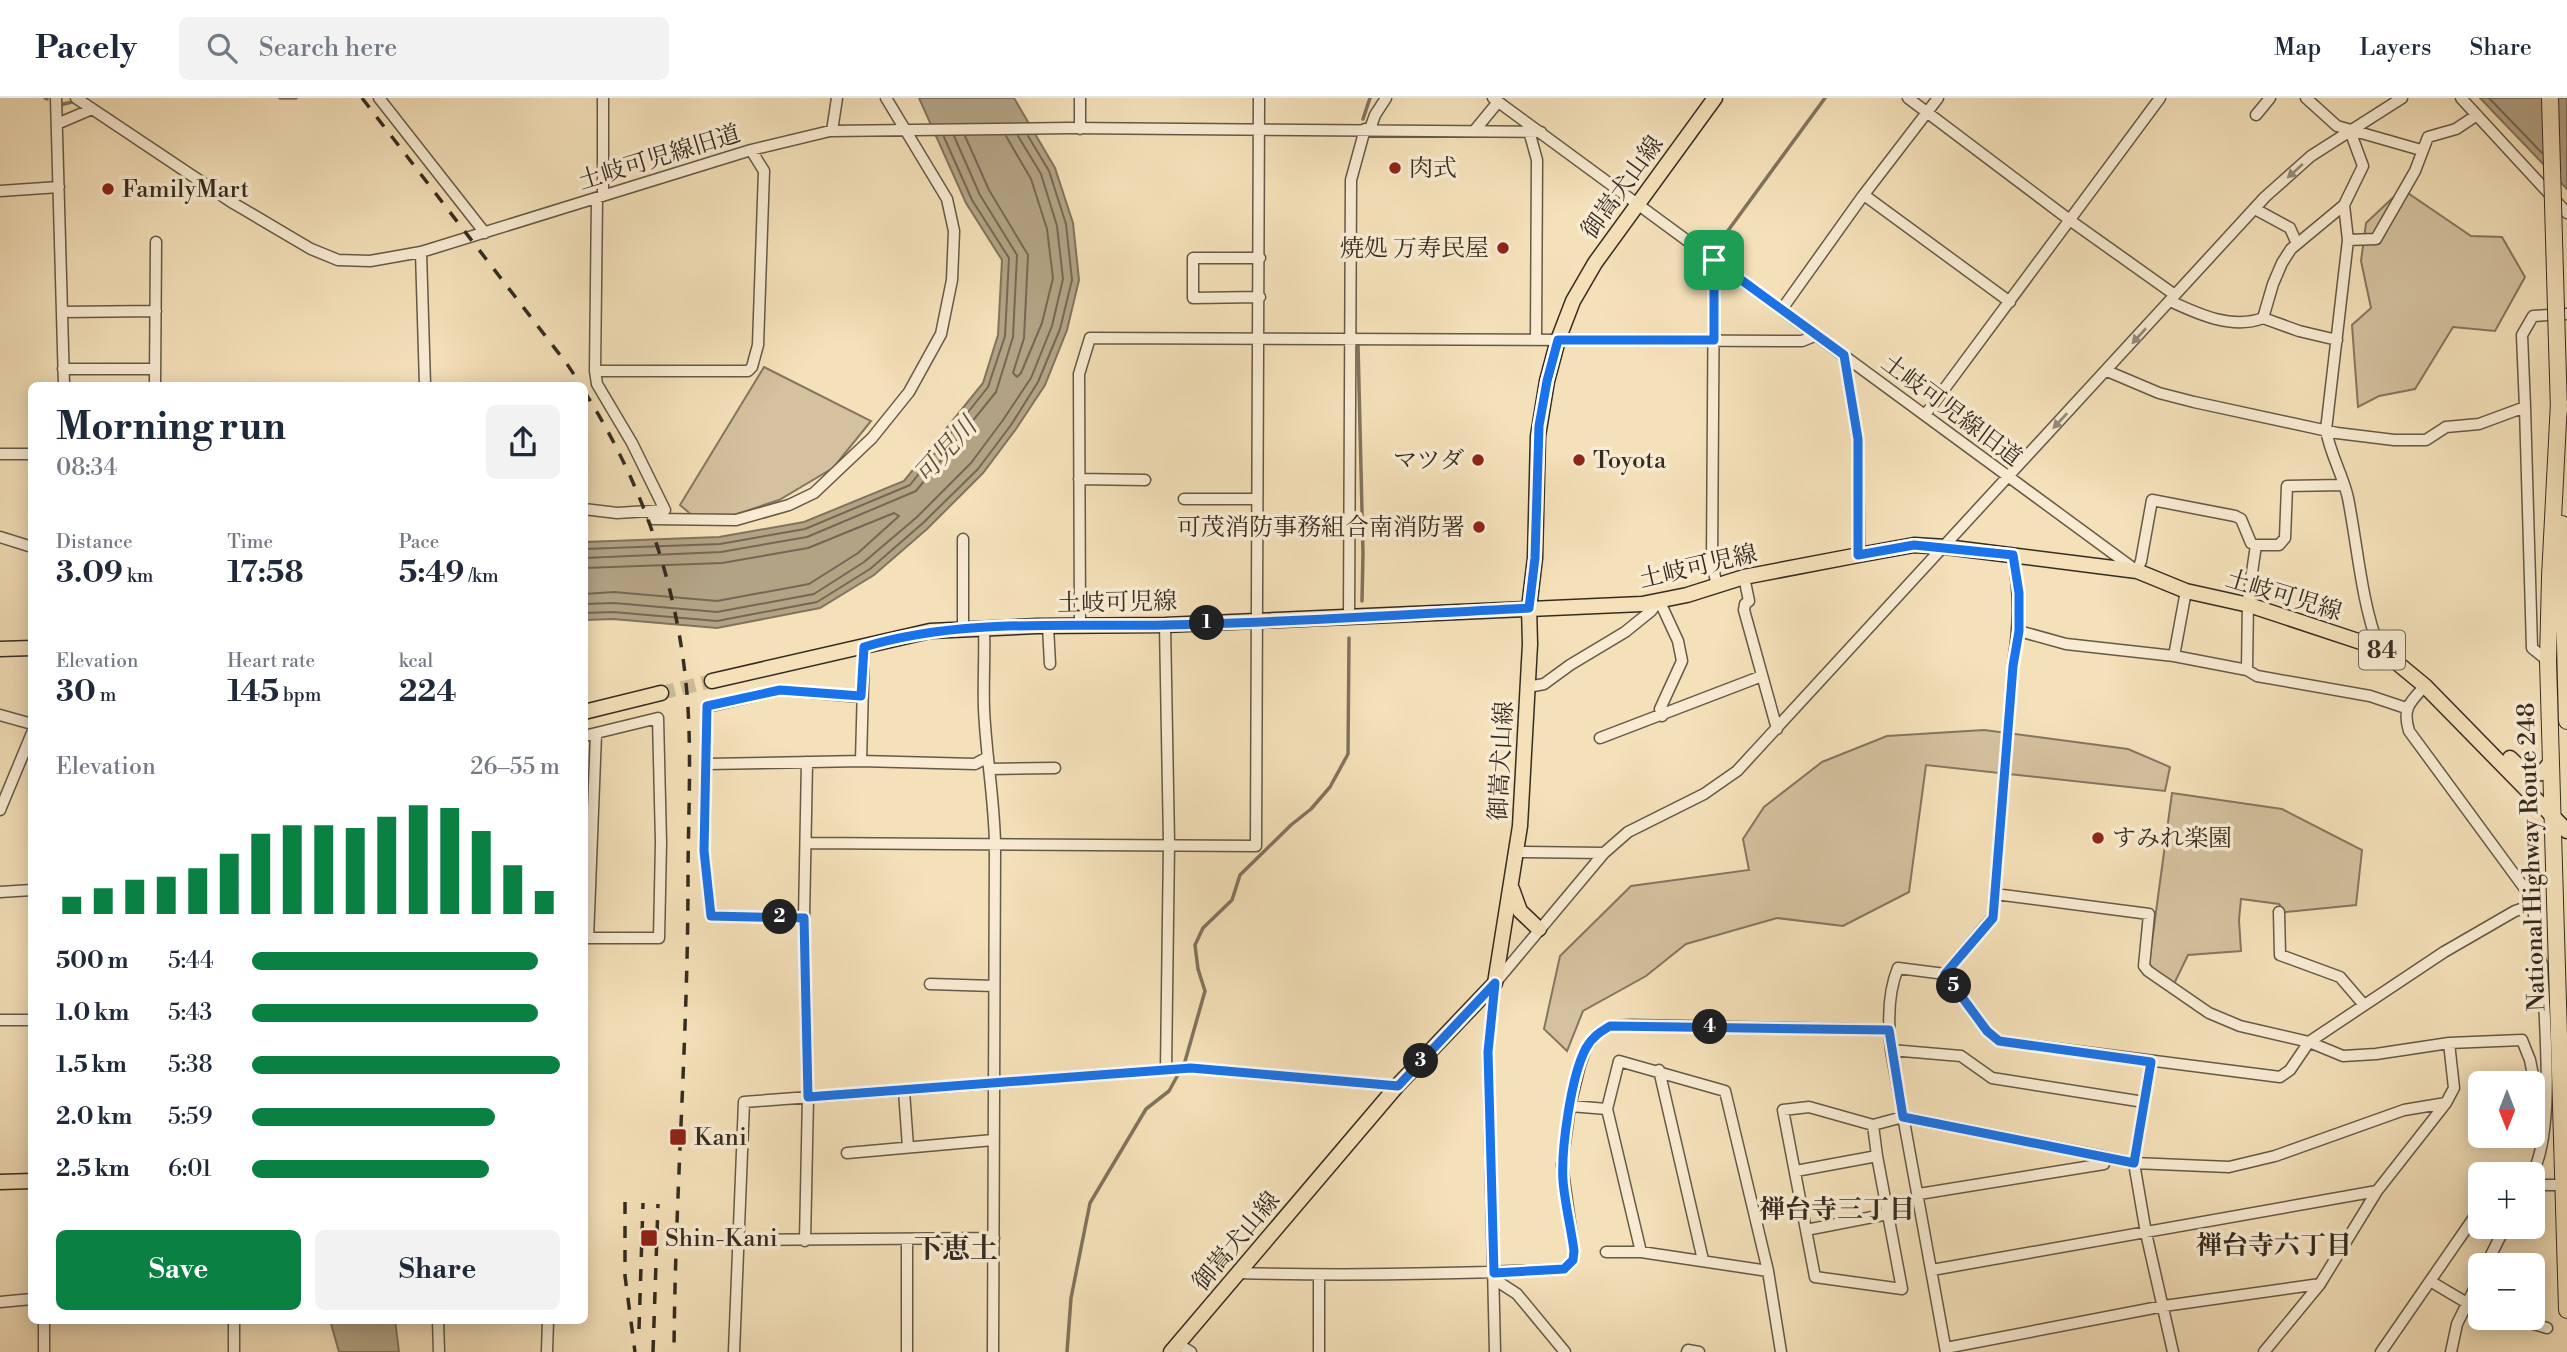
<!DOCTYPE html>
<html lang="en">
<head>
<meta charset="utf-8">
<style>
  :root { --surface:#fff; --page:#f2f2f3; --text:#1f2937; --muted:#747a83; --line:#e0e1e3; --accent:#0b8043 }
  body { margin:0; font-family:"Libre Bodoni","Noto Serif JP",serif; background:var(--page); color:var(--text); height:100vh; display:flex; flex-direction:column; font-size:26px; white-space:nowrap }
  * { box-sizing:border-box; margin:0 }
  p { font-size:23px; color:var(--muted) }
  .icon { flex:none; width:38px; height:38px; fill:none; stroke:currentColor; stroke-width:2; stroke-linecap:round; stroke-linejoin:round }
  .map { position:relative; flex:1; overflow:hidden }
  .panel { position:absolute; left:28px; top:284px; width:560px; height:942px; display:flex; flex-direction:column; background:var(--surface); border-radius:10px; box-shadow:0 4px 18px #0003 }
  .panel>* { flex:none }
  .needle { width:46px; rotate:180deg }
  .buttons { position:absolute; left:2468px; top:973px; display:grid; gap:14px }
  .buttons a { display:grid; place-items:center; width:77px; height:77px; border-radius:10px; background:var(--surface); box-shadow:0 4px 18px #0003; font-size:35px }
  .pin { position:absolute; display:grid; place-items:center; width:60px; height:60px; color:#fff; margin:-30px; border-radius:14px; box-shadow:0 4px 10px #0006 }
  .km { position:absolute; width:35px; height:35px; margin:-18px; border-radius:50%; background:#222; color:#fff; font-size:19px; line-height:35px; text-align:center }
  .round { display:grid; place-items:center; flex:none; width:74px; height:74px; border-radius:10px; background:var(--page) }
  .overview { display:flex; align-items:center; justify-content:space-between; height:119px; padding:0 28px }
  h1 { font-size:38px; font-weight:800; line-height:52px }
  .figures { display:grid; grid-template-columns:repeat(3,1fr); gap:10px; height:119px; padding:7px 28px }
  .figures div { display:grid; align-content:center }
  .figures b { font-size:30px; font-weight:800 }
  .figures small { font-size:19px; font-weight:400 }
  .figures p { font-size:19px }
  .chart { height:196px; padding:14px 28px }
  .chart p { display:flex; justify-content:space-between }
  .chart svg { width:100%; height:126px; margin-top:7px; stroke:var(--accent); stroke-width:6 }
  .action { display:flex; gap:14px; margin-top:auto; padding:14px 28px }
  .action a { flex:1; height:80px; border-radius:10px; background:var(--accent); color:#fff; font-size:28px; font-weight:800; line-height:80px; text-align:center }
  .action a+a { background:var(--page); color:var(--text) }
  ul { padding:0 28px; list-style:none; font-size:23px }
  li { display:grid; grid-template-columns:112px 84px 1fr; align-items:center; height:52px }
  li i { height:18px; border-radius:9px; background:var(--accent) }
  header { display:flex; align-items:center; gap:42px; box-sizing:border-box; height:98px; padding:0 35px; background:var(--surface); border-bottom:2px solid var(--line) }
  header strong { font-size:33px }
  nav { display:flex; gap:38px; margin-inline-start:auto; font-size:24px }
  .search { width:490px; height:63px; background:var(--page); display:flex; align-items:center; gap:18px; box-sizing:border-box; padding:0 24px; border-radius:10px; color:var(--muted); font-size:26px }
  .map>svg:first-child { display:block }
  .green { fill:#d4c19f; stroke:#847660; stroke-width:2 }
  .water { fill:#b3a385; stroke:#81735d; stroke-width:2 }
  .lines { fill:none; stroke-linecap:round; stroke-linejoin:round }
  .shore { stroke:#746853; stroke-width:2 }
  .stream { stroke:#81735d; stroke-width:3.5 }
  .major-tunnel { stroke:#cebc9b; stroke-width:14; stroke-dasharray:14 7; stroke-linecap:butt }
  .minor-casing { stroke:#655947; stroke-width:13 }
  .major-casing { stroke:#352c21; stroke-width:17 }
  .highway-casing { stroke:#352c21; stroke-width:18 }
  .minor { stroke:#f8ebd2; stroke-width:10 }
  .major { stroke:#f4e0b9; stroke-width:14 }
  .highway { stroke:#f4e0b9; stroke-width:16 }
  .rail { stroke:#352c21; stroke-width:3.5; stroke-dasharray:12 12; stroke-linecap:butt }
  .highway-bridge-casing { stroke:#352c21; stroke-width:18; stroke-linecap:butt }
  .highway-bridge { stroke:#f4e0b9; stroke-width:16 }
  .oneway { fill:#968c7a }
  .route-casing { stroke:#fff; stroke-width:14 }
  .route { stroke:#1a73e8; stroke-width:9 }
  .poi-dot { fill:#8f2418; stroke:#f8ebd2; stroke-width:2.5 }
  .labels { text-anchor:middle; stroke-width:7; stroke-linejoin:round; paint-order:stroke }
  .shield { fill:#f8ebd2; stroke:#706556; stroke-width:2 }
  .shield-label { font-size:23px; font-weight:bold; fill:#352c21 }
  .street-label { font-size:24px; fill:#352c21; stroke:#f8ebd2 }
  .poi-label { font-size:24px; fill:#352c21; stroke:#f8ebd2; text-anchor:start }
  .water-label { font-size:26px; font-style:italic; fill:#5b503f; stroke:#f8ebd2 }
  .neighbourhood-label { font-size:26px; font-weight:bold; fill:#352c21; stroke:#f8ebd2 }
  .quarter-label { font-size:28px; font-weight:bold; fill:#352c21; stroke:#f8ebd2 }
</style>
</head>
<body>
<header>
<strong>Pacely</strong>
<div class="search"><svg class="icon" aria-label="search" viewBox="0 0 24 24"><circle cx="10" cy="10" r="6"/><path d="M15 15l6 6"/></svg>Search here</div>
<nav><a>Map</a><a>Layers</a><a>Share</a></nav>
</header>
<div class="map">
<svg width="2567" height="1254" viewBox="0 0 2567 1254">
  <rect width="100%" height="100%" fill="#f4e0b9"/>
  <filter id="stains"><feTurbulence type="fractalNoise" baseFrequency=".00286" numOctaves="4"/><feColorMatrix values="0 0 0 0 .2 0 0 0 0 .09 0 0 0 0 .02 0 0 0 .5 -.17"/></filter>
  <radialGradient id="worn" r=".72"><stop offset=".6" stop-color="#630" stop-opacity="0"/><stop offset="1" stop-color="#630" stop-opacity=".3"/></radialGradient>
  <path class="green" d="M2402,91l69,47 31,1 23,40 -30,54 -42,-4 -38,62 -36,7 -21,11 -6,-82 19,-17 -10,-47 5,-38z
    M764,269l107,54 -38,47 -54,32 -45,15 -40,2 -14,-12z
    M1984,632l144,19 42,18 -5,24 -239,-26 -17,127 -66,34 -66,-8 -91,26 -40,32 -63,35 -16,40 -23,-22 16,-73 71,-70 118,-16 -6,-31 21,-32 58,-45 65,-26z
    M2172,695l110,16 80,41 -6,55 -71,7 -6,-8 -38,-5 -2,21 2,31 -53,4 -16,33 -24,-17z"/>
  <path class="water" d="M919,0h95l41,70 18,55 6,57 -12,50 -22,55 -29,44 -33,44 -56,56 -53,46 -54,33 -103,20 -104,-9 -28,1v-78l134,-5 85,-15 100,-41 79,-98 15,-48 4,-75 -36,-57z
    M2480,0h87v91z
    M330,1222h65l4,32h-60z"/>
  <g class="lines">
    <path class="shore" d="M2489,0l53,55
      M965,38l24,54 39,65 -4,83 -11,35 4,4 4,-4 21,-50 11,-45 -6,-49 -16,-50 -25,-43
      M584,451l136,-5 85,-15 105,-44 78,-98 17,-51 4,-78 -37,-58 -28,-63
      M584,460l137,-6 86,-15 109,-46 80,-99 17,-55 4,-82 -37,-60 -26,-59
      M584,470l138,-5 86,-15 86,-35 5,3 -41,37 -49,31 -92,17 -103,-9 -30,2
      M584,506l30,-1 103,9 97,-18 50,-32 53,-45 54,-54 32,-43 28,-42 21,-52 11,-47 -6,-53 -16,-52 -23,-38
      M584,515l29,-1 104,9 100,-19 53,-33 53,-46 55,-54 33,-44 27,-43 22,-53 12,-49 -6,-56 -17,-53 -21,-35"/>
    <path class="stream" d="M45,0l2,1
      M280,0h16
      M60,7l16,-4
      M1363,21l7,-21
      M1727,134l98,-134
      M1358,246l5,209 -1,48
      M1184,967l21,-74 -7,-22 -3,-24 8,-17 29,-28 8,-25 51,-50 20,-16 19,-22 18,-33 1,-116
      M1067,1254l4,-54 19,-95 56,-94 23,-18 11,-20"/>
    <path class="major-tunnel" d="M661,595l51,-12"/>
    <defs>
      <path id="minor" d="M56,0l8,287
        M76,0l157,105 78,46 27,11 32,1 51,-9 330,-102 79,-19 239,-3 472,4
        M379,0l106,135
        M603,0v98
        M1493,0l644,473 4,-10 11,-61 83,16 6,3 10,24 5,2
        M1908,0l163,123 104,74
        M2306,0l31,28 84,24
        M2461,0l106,115
        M2256,17l14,-17
        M57,26l35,-15
        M1080,31v-31
        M1370,31l5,-14 11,-17
        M1475,32l23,-28
        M832,33l5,-33
        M1529,33l8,29 -1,179
        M2350,33l13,35 -19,39 4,35 -22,190c4,24 17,45 22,68 10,51 13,102 31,150
        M0,93l59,-4
        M1864,97l146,107
        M597,101l-2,172h153l4,-4 6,-22 6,-174 -13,-21
        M2255,111l35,19 7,16
        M2348,142l28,-1 39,-68 13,-34 28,-8 21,-14
        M421,154l4,133
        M1714,162l-2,303 5,23
        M1260,199l-67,1v-40h67
        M2170,203c28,13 62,29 93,17l36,13 38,9
        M1782,211l80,-112 76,-99
        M62,214l94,-1
        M2263,220l10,-34 9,-21 9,-14 53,-44
        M1844,257l14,84 1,116
        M63,271h92
        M2107,273l52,22 35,9 143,31 57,7h32l20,-13 33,-3 46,-17 -3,-72 11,-19 34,-2
        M155,287l1,-143
        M2525,309l7,241 16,13
        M1925,317l235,-317
        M0,356h32
        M1079,381l66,1
        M1184,401h73
        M584,411l33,4 48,-3 -33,-67 -35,-59 -2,-13
        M653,421l83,1 53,-15 25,-12 58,-55 37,-46 32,-58 11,-54 2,-49 -7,-32 -61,-101
        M0,439l32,10
        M1744,479l5,24 -4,3 -1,6 33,119
        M1349,519l2,-437 14,-51
        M1080,527l-1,-251 11,-36 712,3 15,-6
        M1165,527l4,218 -3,227
        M1048,528l2,38
        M984,530c1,27 -1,54 0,81 2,45 10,89 11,134l-2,509
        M963,532v-91
        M2019,533l47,13 108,12 73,14 10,6 113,20 36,12
        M2174,558l12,-65
        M2247,572l1,-70 8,-55h23l6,-7 2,-52 56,-1
        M2425,588c-15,16 -23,22 -16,45l119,162 5,12 5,49 4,10c2,52 14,167 -10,210
        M1528,589l16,-3 26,-19 55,-33 26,-21 8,-11 19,41 4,20 -22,48 2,7
        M0,617l32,9
        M584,638l74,-18 3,124 -2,96h-75
        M1600,640l162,-62
        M861,663l3,-114
        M707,666l154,-3 114,3 13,-7
        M990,671l65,-1
        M0,712l32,-77
        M807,745l449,3 3,-748
        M1518,754l86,1
        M0,794l32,-2
        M1995,796l154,20 -5,52 4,5 61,42 31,13 69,16 34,14 33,-2 73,-11 73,-3 8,20 7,35 8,-1
        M2279,814l1,43 60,22 24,28
        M804,820l-93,-2 -7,-65 3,-144 73,-17 81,7
        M588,840l8,-204
        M1945,876l48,-57 20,-252c6,-42 7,-67 0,-110
        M930,886l64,2
        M0,922h32
        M1891,952l70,6 31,22 152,24
        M2151,964l-17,101 12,70 27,119
        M1659,972l44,190
        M904,993l4,56
        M1570,1008l37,3
        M1873,1027l4,31 25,133 -87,-12 -32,-167 26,-3 64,18 30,-8 203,40 -2,7 -185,30
        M847,1055l146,-13
        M2106,1059l28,6 95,4 46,-11 129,-46 42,-7
        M1796,1073l81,-15
        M2532,1087h32
        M1806,1132l82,-16
        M740,1142l254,-2
        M907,1142v112
        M805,1143l3,-144 -4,-179 3,-156
        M1606,1154h35l127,19
        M1641,1154l-34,-143 12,-48 106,30 43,180 13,81
        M2486,1167l19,-38
        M1932,1172l445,-79
        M1239,1175c108,3 217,1 325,-4l9,-9 1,-9 -12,-86 8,-59 10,-41 6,-17 10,-13 14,-9 22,-1 257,5
        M1319,1177v77
        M1494,1181l23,15 48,58
        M2430,1183l37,22 13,4
        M0,1204l32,-3
        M2514,1220l33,10
        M44,1222v32
        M234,1222v32
        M438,1222l1,32
        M1178,1246l13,8
        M1946,1250l218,-42 156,-22
        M547,1254l1,-32
        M734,1254l10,-250 447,-34 206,18
        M1495,1254l-7,-300 7,-69 109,-130 24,-21 76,-38 33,-23 528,-574 46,-41 91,-58
        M1687,1254l1,-2 11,2
        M1946,1254l-55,-302c-3,-26 -3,-58 7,-82l47,6 42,57 12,10 281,36 10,-7 19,-28 135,-90 71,-41 18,-6
        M2264,1254l56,-68 57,-93 69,-88 8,-15 -5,-45
        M2381,1254l96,-139h3
        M2451,1254l6,-28 23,-47"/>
      <path id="major" d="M0,551l32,-1
        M712,583l218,-50 107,-5 128,-1 477,-21 45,-9 57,-18 115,-22 55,-10 32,2 191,24 49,20 63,14 130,43 46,38 142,145
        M584,614l77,-19
        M2510,660c10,10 17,17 32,15l8,-10
        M1512,791l8,22 19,18
        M0,1084l32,-1
        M1171,1254l226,-266 98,-103 25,-157 10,-182 -1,-36 6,-50 3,-122 9,-55 11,-41 15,-39 22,-38 120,-165"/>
      <path id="highway" d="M2557,246l2,67
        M2559,304l-9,175 -2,84 19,649
        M2562,426l5,197"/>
    </defs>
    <use href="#minor" class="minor-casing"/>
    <use href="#major" class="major-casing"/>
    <use href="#highway" class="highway-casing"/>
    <use href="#minor" class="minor"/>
    <use href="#major" class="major"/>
    <use href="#highway" class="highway"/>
    <path class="rail" d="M362,0l205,266 14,21
      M584,293c58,91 94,195 103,303 5,62 1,124 1,186 0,157 -13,315 -14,472
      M625,1104v74l10,76
      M639,1231l4,-126
      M653,1254l5,-148"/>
    <defs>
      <path id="highway-bridge" d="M2550,0l7,246"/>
    </defs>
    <use href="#highway-bridge" class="highway-bridge-casing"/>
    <use href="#highway-bridge" class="highway-bridge"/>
  </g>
  <defs><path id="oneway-solid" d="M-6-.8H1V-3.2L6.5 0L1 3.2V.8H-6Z" transform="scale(1.75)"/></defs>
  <g class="oneway">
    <use href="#oneway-solid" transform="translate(2295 73) rotate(138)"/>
    <use href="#oneway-solid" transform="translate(2139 238) rotate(132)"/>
    <use href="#oneway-solid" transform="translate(2060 323) rotate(133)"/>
  </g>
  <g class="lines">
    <defs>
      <path id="route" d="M1714,162l130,95 14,84v116l56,-10 99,10 6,38v38l-6,35 -20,252 -48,56 42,57 12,10 152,21 -17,101 -231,-46 -14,-87 -279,-4c-10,6 -18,11 -24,22 -15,28 -25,101 -23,133 2,23 8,47 11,70l-1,9 -9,9 -70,4 -6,-221 7,-69 -97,103 -207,-18 -383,29 -4,-179 -93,-2 -7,-65 3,-145 73,-16 81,6 3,-49c96,-29 200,-20 300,-22 121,-2 243,-11 365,-17l6,-50 4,-132 8,-45 11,-41h156z"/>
    </defs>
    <use href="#route" class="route-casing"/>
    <use href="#route" class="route"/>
  </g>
  <g class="poi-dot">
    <circle cx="1395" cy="70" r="7"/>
    <circle cx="108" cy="91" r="7"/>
    <circle cx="1503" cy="150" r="7"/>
    <circle cx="1478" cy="362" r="7"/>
    <circle cx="1579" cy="362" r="7"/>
    <circle cx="1479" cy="429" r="7"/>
    <circle cx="2098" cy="740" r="7"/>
    <rect x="669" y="1030" width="18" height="18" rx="3.5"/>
    <rect x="640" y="1131" width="18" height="18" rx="3.5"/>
  </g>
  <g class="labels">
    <rect class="shield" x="2359" y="532.5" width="46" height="39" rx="5"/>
    <g class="shield-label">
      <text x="2382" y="560">84</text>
    </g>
    <g class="street-label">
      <text transform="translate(659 59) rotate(-17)" y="8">土岐可児線旧道</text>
      <text transform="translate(1622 89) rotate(-54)" y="8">御嵩犬山線</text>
      <text transform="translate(1952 312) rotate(37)" y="8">土岐可児線旧道</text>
      <text transform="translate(1698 468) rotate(-13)" y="8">土岐可児線</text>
      <text transform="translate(2284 497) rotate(17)" y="8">土岐可児線</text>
      <text transform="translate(1117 504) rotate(-1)" y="8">土岐可児線</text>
      <text transform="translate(1501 663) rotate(-87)" y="8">御嵩犬山線</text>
      <text transform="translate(2531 759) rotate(-92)" y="8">National Highway Route 248</text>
      <text transform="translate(1236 1143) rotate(-50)" y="8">御嵩犬山線</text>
    </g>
    <g class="poi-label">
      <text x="1409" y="78">肉式</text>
      <text x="122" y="99">FamilyMart</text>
      <text x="1489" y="158" text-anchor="end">焼処 万寿民屋</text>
      <text x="1464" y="370" text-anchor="end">マツダ</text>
      <text x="1593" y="370">Toyota</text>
      <text x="1465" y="437" text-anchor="end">可茂消防事務組合南消防署</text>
      <text x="2112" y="748">すみれ楽園</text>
      <text x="694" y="1047">Kani</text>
      <text x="665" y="1148">Shin-Kani</text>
    </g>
    <g class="water-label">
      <text transform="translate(945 352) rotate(-48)" y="9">可児川</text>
    </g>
    <g class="neighbourhood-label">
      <text x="1837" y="1120">禅台寺三丁目</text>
      <text x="2274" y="1156">禅台寺六丁目</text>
    </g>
    <g class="quarter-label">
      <text x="956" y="1160">下恵土</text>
    </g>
  </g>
  <rect width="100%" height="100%" filter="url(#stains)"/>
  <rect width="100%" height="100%" fill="url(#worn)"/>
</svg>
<div class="buttons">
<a><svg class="needle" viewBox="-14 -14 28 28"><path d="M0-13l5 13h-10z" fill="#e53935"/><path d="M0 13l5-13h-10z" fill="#747a83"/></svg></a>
<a>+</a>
<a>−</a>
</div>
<div class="pin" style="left:1714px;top:162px;background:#1e9e55"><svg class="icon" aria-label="arrive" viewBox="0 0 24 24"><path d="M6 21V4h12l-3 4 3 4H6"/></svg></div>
<b class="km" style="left:1207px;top:525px">1</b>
<b class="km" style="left:780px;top:819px">2</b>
<b class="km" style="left:1421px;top:963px">3</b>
<b class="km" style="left:1710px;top:929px">4</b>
<b class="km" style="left:1954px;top:888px">5</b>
<section class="panel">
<div class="overview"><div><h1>Morning run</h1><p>08:34</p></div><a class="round"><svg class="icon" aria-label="share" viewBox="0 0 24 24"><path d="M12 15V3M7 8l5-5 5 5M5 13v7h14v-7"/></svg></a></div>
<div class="figures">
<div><p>Distance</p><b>3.09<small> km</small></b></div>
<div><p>Time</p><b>17:58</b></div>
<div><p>Pace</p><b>5:49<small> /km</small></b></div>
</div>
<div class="figures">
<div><p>Elevation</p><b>30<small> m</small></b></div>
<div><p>Heart rate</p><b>145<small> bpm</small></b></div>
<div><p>kcal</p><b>224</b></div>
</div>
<div class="chart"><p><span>Elevation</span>26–55 m</p>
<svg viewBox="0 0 160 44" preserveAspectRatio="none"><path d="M5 44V38M15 44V35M25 44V32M35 44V31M45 44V28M55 44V23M65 44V16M75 44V13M85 44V13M95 44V14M105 44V10M115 44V6M125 44V7M135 44V15M145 44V27M155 44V36"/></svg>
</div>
<ul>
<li><b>500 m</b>5:44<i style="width:93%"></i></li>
<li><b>1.0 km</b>5:43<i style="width:93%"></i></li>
<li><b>1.5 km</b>5:38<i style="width:100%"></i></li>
<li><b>2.0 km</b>5:59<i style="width:79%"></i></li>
<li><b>2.5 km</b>6:01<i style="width:77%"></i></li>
</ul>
<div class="action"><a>Save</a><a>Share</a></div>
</section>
</div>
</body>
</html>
